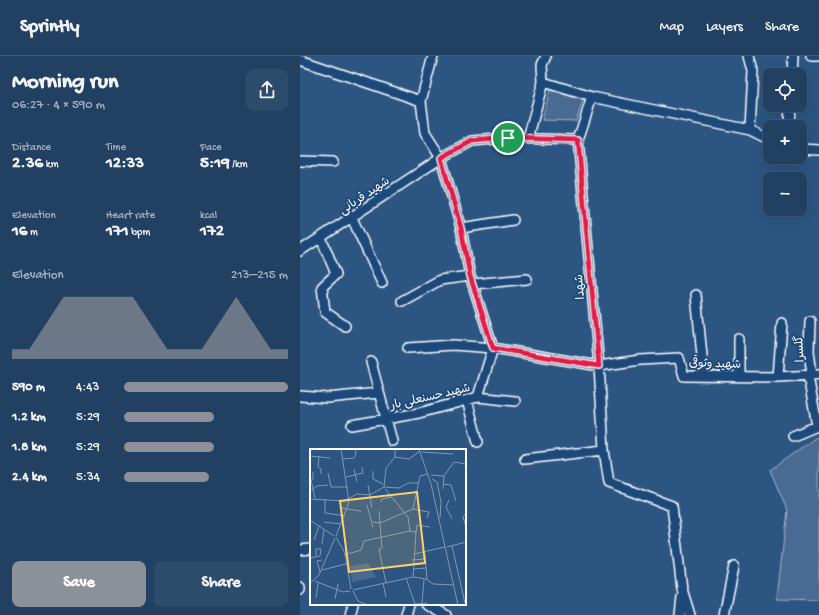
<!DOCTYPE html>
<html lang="en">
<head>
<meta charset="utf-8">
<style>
  :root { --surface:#214062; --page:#2d4b6b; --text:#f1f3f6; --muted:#a2afbe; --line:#3e5977; --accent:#8c9099 }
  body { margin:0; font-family:"Gochi Hand","Playpen Sans Arabic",sans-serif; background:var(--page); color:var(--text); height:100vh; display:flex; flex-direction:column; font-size:15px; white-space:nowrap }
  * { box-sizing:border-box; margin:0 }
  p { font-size:13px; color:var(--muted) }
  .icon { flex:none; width:22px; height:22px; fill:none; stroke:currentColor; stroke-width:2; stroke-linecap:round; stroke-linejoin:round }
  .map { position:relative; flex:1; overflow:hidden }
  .drawer { display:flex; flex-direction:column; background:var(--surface); width:300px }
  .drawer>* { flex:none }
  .buttons { position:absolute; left:463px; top:12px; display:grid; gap:8px }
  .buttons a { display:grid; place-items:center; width:44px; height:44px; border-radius:8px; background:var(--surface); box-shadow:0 4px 16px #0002,0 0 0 1px var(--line); font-size:20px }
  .pin { position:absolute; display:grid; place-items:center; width:34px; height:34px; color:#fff; margin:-17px; border:2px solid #fff; border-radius:50%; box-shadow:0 1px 4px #0007 }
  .round { display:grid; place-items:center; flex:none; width:42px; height:42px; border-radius:8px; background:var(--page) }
  .headline { display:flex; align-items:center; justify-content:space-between; height:68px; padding:0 12px }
  h1 { font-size:22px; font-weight:800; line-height:30px }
  .figures { display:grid; grid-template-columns:repeat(3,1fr); gap:6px; height:68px; padding:4px 12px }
  .figures div { display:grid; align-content:center }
  .figures b { font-size:17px; font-weight:800 }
  .figures small { font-size:11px; font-weight:400 }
  .figures p { font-size:11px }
  .chart { height:112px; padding:8px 12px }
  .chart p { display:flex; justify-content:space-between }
  .chart svg { width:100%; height:72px; margin-top:4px; fill:var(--accent); opacity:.7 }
  .action { display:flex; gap:8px; margin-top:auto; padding:8px 12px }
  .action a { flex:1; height:46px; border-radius:8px; background:var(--accent); color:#fff; font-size:16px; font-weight:800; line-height:46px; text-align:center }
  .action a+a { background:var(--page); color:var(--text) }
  ul { padding:0 12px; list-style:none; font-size:13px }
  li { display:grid; grid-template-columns:64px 48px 1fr; align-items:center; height:30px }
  li i { height:10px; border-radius:5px; background:var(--accent) }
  header { display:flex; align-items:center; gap:24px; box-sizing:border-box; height:56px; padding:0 20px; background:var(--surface); border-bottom:1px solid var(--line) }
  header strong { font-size:19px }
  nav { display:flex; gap:22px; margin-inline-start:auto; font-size:14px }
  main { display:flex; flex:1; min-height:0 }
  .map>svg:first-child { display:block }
  .green { fill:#486b92; stroke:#a4b5c8 }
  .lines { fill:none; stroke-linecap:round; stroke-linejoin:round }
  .street-casing { stroke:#fff; stroke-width:12 }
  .street { stroke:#1f4a7a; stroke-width:9 }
  .route-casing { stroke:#fff; stroke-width:8 }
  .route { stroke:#e11d48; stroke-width:5 }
  .labels { text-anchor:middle; stroke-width:4; stroke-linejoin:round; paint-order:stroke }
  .street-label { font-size:12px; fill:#fff; stroke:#1f4a7a }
  .inset-road { fill:none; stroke:#8099b4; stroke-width:1 }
  .view { fill:#ffd166; fill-opacity:0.15; stroke:#ffd166; stroke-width:2 }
  .inset-edge { fill:none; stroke:#fff; stroke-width:2 }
</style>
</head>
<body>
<header>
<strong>Sprintly</strong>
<nav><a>Map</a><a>Layers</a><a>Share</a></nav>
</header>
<main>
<section class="drawer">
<div class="headline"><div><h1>Morning run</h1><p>06:27 · 4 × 590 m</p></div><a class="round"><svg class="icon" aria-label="share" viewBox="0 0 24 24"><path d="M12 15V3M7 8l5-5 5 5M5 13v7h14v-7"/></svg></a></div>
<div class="figures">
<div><p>Distance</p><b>2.36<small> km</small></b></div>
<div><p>Time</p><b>12:33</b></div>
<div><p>Pace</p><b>5:19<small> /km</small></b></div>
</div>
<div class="figures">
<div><p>Elevation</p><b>16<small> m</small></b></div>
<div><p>Heart rate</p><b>171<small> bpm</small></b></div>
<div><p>kcal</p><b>172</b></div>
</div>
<div class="chart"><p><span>Elevation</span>213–215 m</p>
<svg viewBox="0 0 160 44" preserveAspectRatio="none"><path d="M0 44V38L10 38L20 22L30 6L40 6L50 6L60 6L70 6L80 22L90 38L100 38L110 38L120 22L130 6L140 22L150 38L160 38V44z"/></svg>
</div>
<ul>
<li><b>590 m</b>4:43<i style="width:100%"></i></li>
<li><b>1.2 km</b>5:29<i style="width:55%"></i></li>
<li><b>1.8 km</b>5:29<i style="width:55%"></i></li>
<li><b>2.4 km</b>5:34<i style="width:52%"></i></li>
</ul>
<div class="action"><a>Save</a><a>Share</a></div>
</section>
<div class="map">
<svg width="519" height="559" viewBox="0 0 519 559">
  <rect width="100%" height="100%" fill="#2c5582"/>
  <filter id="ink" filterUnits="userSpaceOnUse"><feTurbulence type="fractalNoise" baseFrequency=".025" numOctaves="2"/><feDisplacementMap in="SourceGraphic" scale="8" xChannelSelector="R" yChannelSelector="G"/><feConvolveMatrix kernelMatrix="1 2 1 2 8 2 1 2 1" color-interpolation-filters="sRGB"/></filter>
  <g filter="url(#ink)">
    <path class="green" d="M252,27l33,11 -9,27 -34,-1z
      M519,381v163l-42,-1 10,-89 -17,-40 45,-32z"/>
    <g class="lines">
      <defs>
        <path id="street" d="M246,0l-4,9 1,17 49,15
          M449,0l4,15 -3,59
          M511,0h8
          M0,4l121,41 4,32 16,25 20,70 9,48 23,72 106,18 41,-6 39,-2 5,18 94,1 34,-2 7,-1
          M492,19l1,-19
          M121,45l12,-45
          M489,71l1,-22
          M228,83l15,-57
          M500,93l19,1
          M0,105l33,1
          M52,162l30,65
          M161,172l52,-8
          M21,182l15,36 -14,13 3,25 20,14
          M0,195l141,-93 31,-17 36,-3 70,2
          M173,228l54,-5
          M396,239l8,81
          M102,245l38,-21 30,-4
          M510,265l-1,30 3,24
          M108,292l45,-3 40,3 -15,49
          M71,306l21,79
          M439,320v-37
          M478,321l4,-54
          M0,340l27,2 52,-5
          M167,344l11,42
          M52,369l67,-12 59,-16 37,4
          M493,380l24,-10 -9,-50
          M225,403l79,-9
          M0,494l11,-1
          M0,531v3
          M126,548l20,11
          M50,559l3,-11
          M106,559l3,-11
          M380,559l2,-18
          M390,559l-8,-26 -10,-83 -63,-23 -5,-33 -5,-84 -21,-226 14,-43 158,33 20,10
          M424,559l10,-49"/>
      </defs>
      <use href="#street" class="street-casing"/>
      <use href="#street" class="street"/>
    </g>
  </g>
  <g class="lines" filter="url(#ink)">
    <defs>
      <path id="route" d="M208,82l70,2 21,226 -106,-18 -23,-72 -9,-48 -20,-70 31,-17z"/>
    </defs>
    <use href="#route" class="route-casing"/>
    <use href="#route" class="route"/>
  </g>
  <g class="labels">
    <g class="street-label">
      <text transform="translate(64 139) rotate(-34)" y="4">شهید قربانی</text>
      <text transform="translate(279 231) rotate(-95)" y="4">شهدا</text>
      <text transform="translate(499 293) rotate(-93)" y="4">گلسرا</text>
      <text transform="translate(415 307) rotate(2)" y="4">شهید وثوقی</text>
      <text transform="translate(130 340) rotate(-13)" y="4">شهید حسنعلی بار</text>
    </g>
  </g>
  <g transform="translate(10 393)">
    <rect width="156" height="156" fill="#2c5582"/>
    <path d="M58,114l8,14 -24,5 -2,-16z" fill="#486b92"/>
    <path class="inset-road" d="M109,0l12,35 27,121M112,3l31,2M0,7l20,2M9,7l-1,11 3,2v5M85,8l14,2 11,-8M33,10l11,-1 2,-4 -1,-5M44,20l3,13M63,22v8l10,5M3,23v7l-2,1 4,18M18,24l3,14h17M121,26l13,1 10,-14 12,2M36,28l17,-4 -1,-6M122,30l5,3 4,20 -1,16M133,35l8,1 5,16M58,36l4,23M74,38l2,-19 9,-11v-8M75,40l23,28 2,14M133,40l1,-13M0,42l7,-5 11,-1M0,50l34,2 13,-7 13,1 14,-8 15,1 9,-5h10M15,50v14l20,3M139,51l-3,7 6,12M71,53l1,-3 10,-2M57,56l6,22M30,59l21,3M103,60l16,3 -2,6M156,64l-3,4 3,10M0,71l24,16M14,73l17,2M63,73l7,1 -1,-12M106,83l1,-7 13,2M26,87l13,-34 -8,-53M26,88l9,16 6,36M4,91l5,-14M12,95l2,-14M142,97l13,57M137,98l19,-5M115,104l2,27M104,105l31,-7M34,106l17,-5 3,-9 46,-10 6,1 -3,45M0,109l10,-2 1,-7h-5v8M102,111l13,-1M103,120l13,-1M12,121l24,-6M10,123l-3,-11 5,-1M96,129l9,26M5,132l28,11 7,-1M0,134l9,-8 16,-37M73,134l3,14M76,134l-7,-34 3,-1 -2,-25 33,-14 7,-33 8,-2M43,141l60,-13 13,2 7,5 21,1M43,142l5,10 10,4M6,149l2,-15M25,150l3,-15M112,154l2,-24M105,155l12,-1"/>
    <path class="view" d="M107,43l8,71 -76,9 -9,-71z"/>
    <rect width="156" height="156" class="inset-edge"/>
  </g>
</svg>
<div class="buttons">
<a><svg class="icon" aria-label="locate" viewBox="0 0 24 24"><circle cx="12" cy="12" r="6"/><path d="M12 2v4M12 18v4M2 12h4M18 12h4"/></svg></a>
<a>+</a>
<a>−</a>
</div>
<div class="pin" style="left:208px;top:82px;background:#1e9e55"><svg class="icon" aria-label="arrive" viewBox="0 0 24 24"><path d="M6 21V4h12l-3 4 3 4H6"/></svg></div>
</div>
</main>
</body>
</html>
